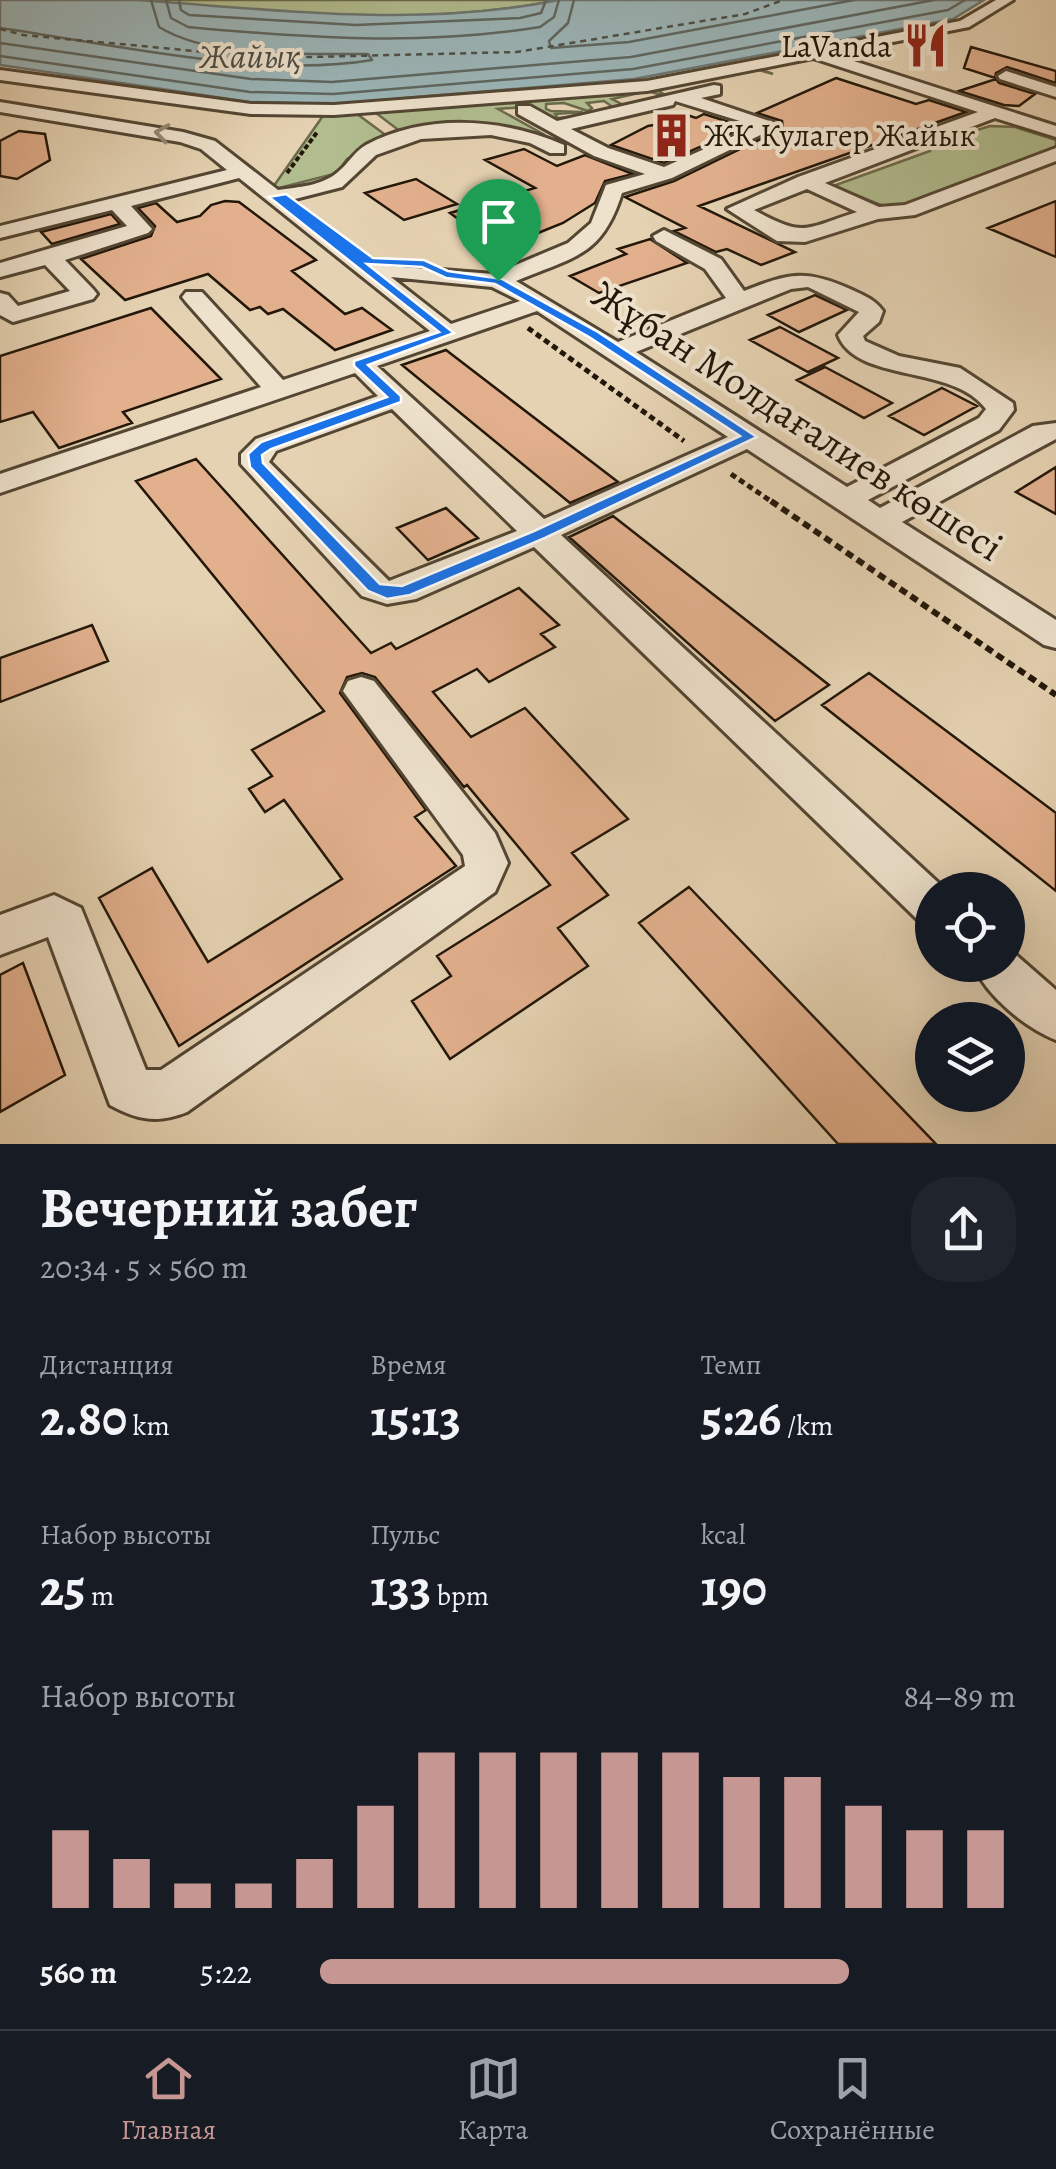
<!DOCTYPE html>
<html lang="ru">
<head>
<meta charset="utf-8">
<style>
  :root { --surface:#171b24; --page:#20242c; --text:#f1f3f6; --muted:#9ea1a6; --line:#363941; --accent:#c59692 }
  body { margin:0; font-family:Alegreya,serif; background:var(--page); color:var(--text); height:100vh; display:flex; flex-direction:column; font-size:38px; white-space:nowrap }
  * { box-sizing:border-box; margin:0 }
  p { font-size:32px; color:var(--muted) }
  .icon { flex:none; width:55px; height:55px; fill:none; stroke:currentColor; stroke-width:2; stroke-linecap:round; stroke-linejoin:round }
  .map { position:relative; height:1144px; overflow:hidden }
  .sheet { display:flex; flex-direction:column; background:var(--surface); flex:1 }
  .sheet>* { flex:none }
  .fabs { position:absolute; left:915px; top:872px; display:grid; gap:20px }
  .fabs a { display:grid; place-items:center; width:110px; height:110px; border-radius:50%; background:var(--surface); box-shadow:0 10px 40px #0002; font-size:50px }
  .pin { position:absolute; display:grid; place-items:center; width:85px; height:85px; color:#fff; margin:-102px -42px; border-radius:50% 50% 50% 0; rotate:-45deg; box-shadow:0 0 10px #0007 }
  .pin .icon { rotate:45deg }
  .round { display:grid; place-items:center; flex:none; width:105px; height:105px; border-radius:40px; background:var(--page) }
  .headline { display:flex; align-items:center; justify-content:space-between; height:170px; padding:0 40px }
  h1 { font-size:55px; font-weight:600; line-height:75px }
  .figures { display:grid; grid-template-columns:repeat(3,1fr); gap:15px; height:170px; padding:10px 40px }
  .figures div { display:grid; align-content:center }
  .figures b { font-size:50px; font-weight:600 }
  .figures small { font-size:28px; font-weight:400 }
  .figures p { font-size:28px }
  .chart { height:280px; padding:20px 40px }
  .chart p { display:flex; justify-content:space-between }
  .chart svg { width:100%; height:180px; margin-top:10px; stroke:var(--accent); stroke-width:6 }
  ul { padding:0 40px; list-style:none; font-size:32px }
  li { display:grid; grid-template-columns:160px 120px 1fr; align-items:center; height:75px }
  li i { height:25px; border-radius:12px; background:var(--accent) }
  .tab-bar { display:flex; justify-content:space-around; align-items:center; height:140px; border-top:2px solid var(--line); background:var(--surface); font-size:28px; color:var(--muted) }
  .tab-bar a { display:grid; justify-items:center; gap:5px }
  .tab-bar .current { color:var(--accent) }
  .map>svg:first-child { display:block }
  .green { fill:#b1bd8f; stroke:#6a6a4c; stroke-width:2.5 }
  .water { fill:#9bb5b8; stroke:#6b7672; stroke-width:2.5 }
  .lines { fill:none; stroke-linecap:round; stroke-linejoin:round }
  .shore { stroke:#5e6660; stroke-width:2.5 }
  .ferry { stroke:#4c4e46; stroke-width:2.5; stroke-dasharray:6 5; stroke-linecap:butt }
  .building { fill:#e2b08d; stroke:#221709; stroke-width:2.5 }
  .minor-casing { stroke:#534633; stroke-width:6 }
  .path-far2 { stroke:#221709; stroke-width:4; stroke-dasharray:5 2.5; stroke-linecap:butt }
  .path-far1 { stroke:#221709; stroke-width:5; stroke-dasharray:6 4; stroke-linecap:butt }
  .path { stroke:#221709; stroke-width:6; stroke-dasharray:8 5; stroke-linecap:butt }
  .minor { fill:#eee2cd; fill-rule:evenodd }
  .oneway { stroke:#928775 }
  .route { fill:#1a73e8; stroke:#fff; stroke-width:2.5; fill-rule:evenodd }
  .labels { text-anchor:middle; stroke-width:8; stroke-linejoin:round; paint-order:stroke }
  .far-poi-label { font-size:32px; fill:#221709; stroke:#eee2cd; text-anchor:end }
  .far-water-label { font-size:35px; font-style:italic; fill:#4c4e46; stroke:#eee2cd }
  .street-label { font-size:40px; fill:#221709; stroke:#eee2cd }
</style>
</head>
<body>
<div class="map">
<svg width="1056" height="1144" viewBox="0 0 1056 1144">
  <rect width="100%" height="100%" fill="#e5d2b2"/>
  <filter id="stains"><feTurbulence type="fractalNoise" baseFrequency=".002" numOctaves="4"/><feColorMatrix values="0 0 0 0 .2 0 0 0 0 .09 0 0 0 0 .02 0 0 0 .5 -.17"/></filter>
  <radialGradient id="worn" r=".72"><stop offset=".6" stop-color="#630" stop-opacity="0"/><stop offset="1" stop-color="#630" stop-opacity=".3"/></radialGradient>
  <path class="green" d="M135,0h424c-140,28 -283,13 -424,0z
    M755,67l18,7 -18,-5 -100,20 16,9 -23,-7 -36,8 15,8 -10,3 -13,-9 -17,2 5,5 -4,3 -24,-8 -18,1v5l5,2 32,1 -28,2 3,4 31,-3 -30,9 -34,-17 -27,2 47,26c-48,-11 -91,-6 -140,0l-33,-25 283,-24z
    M353,111l38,28 -44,20 -9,14 -67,17 54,-77z
    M990,126l25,1 41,13v7l-165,62 -58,-23 97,-35 2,-7z"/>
  <path class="water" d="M0,0c46,0 93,0 138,0 142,10 281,28 421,0h425l-31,19 -319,60 -301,25 -83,-2 -250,-37z"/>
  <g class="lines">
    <path class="shore" d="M166,0l5,18 17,9c118,11 234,19 352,0l14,-10 5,-17
      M179,0l2,10 8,5 167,10 164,-7 21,-5 5,-13
      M574,0l-6,23 -19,18 2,7 78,-6 225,-42
      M0,28c113,16 261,51 372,32l-4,-6c-62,-1 -155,6 -209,-27l-8,-27
      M0,43l251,36 81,3 299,-25 303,-57
      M0,56l250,36 83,2 300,-25 315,-59 17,-10"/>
    <path class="ferry" d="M0,29l23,6 247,23 247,-6 228,-38 38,-14"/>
  </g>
  <path class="building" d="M971,47l85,24v12l-49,-16 -11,6 -1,5 -31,-10z
    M836,78l80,26 13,-4 37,12 -267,94 96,46 -34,13 -34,-16 -11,3 -42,-21 11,-3 -60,-31 49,-16 109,-53 -1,-7 -25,-8z
    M996,79l3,4 36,11 -16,12 -15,-1 -45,-14z
    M684,114l12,4 8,-4 41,13 -81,36 -53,-18 37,-19 29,-5z
    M19,131l26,3 5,26 -33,19 -17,-3v-35z
    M524,149l33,17 28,-11 48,19 -28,7 -10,22 -32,20 -25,10 -21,-13 -41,12 -26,-19 85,-25 -50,-28z
    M416,179l41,25 -53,16 -39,-27z
    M225,201l14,1 77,58 -24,11 53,43 17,-6 30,22 -57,20 -52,-41 -15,5 -8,-7 -10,3 -42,-36 -83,26 -44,-41 70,-23 4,-10 -17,-18 18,-5 21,19 23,-6 11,-11z
    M1056,201v56l-68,-29z
    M111,214l9,10 -68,20 -11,-12z
    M650,239l37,24 -88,30 -29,-17 56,-22 -8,-5z
    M815,295l32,15 -48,22 -31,-17z
    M151,308l70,71 -98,33 9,11 -73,25 -26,-36 -33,10v-66z
    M780,327l58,31 -30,14 -58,-32z
    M446,350l172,132 -48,21 -168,-138z
    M825,367l67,36 -28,15 -67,-38z
    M942,388l35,18 -53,29 -35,-19z
    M196,459l175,194 20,-10 5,6 123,-61 40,37 -18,9 14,13 -66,35 -12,-13 -44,23 38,45 54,-29 103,111 -56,34 36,42 -50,33 30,38 -138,93 -38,-58 39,-25 -14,-20 113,-71 -83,-100 -3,2 -89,-110 -13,-4 -15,4 -7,16 86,117 -11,7 41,49 -277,180 -80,-148 53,-30 56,94 134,-83 -58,-79 -19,12 -16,-23 23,-13 -20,-26 72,-39 -188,-230z
    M1056,467v47l-40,-22z
    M446,508l32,30 -50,22 -31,-32z
    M613,516l216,169 -54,36 -206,-184z
    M92,625l16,36 -108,41v-44z
    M869,673l187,140v78l-234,-186z
    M689,887l247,257h-98l-199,-221z
    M23,963l42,112 -65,37v-137z"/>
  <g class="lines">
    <defs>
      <path id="minor" d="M996,0h17l-44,27 -137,27 224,72v11l-61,-19 -170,65 54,24 26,-2 151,-57v13l-141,54 -37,4 -73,23 -28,-1 -50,-32 71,-32 180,-65 -165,-54 -166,33 -313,24 -83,-1 -251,-34v-10l251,34 83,1 313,-24 313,-60zM807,189l50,23c-53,17 -52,26 -103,-2z
        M1006,71l50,16v10l-56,-18 -2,-3z
        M714,85l6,1v8l-19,4 80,27 -109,53 -50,15c-20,64 -49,64 -106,88l102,61 108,-44 -21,-29 -49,-28 -3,-5 11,-6 57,29 23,32c46,-18 61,-22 106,-2 13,6 24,10 33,22l-4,11 -16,14 2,5 34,15 61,12 53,35 1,7 -15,20 -131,70 12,8 153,-82 23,-3v16l-154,83 154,98v28l-12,-3 -297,-196 -186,86 385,355h-14v34l-15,-5 -383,-372 -118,52 -29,5 -25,-8 -121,-132v-10l15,-15 122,-43 -23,-23 -355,120v-19l261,-87 -75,-85 -4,-5 4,-5h16l81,88 147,-49 -191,-153 -108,28 21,23 -4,4 -83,27 28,29 4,5 -4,5 -80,23 -13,-7v-22l8,2 10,11 52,-15 -25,-26 -45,12v-14l127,-37 -15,-16 -112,28v-12l227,-56 -26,-21 -21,-7 -180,-30v-10l183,30 32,9 63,49c20,-3 44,-4 60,-18 10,-8 16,-20 28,-27 60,-32 137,-27 198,0v8h-14l-20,-10 -39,-8 -70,4 -45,16 -34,32 -51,13 84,65 119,9 74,-31 23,-20 15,-38 39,-11 -51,-18 -76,-42v-8h12l27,15zM675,101l81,25 -92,41 -56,-19 -37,-19 102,-24zM391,277l101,10 28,14 -69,23zM808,287l51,25 -21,23c18,48 115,29 148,74l-7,9 -132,69 -211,-135 155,-63zM537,311l191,126 -184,82 -167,-153zM392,409l125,122 -128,50 -120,-119 7,-11z
        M361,677l13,4 121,152 13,30 -13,29 -308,220c-30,12 -49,8 -77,-7l-62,-168 -48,18v-40l54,-20 27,13 65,162h15l304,-204 -2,-11 -120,-164 5,-10z
        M1008,948l48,42v50c-32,-13 -68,-43 -83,-75h35z"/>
    </defs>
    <use href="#minor" class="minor-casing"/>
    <path class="path-far2" d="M287,173l31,-42"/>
    <path class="path-far1" d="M528,328l156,113
      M731,474l44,30"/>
    <path class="path" d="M771,501l285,194"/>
    <use href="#minor" class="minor"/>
  </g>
  <defs><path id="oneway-chevron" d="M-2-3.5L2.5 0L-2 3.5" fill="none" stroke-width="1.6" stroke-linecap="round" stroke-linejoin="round" transform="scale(2.5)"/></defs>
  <use class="oneway" href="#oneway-chevron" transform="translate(162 133) rotate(-171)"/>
  <path class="route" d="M286,194l87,64 51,2 24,11 54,8 96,53 159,105 -212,101 -135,57 -23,4 -19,-8 -118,-124 -2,-13 13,-12 126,-45 -33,-31v-5l85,-29 -170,-135zM367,264l55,3 24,11 49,6 94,53 151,99 -206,95 -132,55 -22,-2 -117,-121 -1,-8 9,-6 130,-47v-6l-33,-31 86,-32z"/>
  <defs>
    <symbol id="restaurant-bare" viewBox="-9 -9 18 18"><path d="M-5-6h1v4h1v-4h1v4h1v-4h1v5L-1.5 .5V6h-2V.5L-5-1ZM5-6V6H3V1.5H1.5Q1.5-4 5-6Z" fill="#8f2418" stroke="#eee2cd" stroke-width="2.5" paint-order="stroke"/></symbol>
    <symbol id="building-bare" viewBox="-9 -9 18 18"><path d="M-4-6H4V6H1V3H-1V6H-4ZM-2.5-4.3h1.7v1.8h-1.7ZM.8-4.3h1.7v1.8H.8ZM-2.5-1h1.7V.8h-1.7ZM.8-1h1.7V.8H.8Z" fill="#8f2418" stroke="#eee2cd" stroke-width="2.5" paint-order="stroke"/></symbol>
  </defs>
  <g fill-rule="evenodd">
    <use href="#restaurant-bare" x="894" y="14" width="63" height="63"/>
    <use href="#building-bare" x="640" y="104" width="63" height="63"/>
  </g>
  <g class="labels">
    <g class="far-poi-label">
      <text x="892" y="57">LaVanda</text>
      <text x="704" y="146" text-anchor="start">ЖК Кулагер Жайык</text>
    </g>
    <g class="far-water-label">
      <text x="250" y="68">Жайық</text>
    </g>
    <g class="street-label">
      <text transform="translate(798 420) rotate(33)" y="14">Жұбан Молдағалиев көшесі</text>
    </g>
  </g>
  <rect width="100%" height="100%" filter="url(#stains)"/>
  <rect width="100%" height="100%" fill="url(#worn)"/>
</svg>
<div class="fabs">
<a><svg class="icon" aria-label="locate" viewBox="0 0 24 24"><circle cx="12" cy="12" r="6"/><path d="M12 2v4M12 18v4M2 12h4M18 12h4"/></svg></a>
<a><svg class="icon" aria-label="layers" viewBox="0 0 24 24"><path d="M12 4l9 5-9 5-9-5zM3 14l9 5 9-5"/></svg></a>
</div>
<div class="pin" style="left:498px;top:281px;background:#1e9e55"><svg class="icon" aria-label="arrive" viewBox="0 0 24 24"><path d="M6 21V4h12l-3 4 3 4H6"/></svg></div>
</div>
<section class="sheet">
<div class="headline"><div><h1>Вечерний забег</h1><p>20:34 · 5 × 560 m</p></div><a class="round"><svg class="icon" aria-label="share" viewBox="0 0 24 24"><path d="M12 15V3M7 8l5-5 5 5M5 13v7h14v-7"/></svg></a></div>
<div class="figures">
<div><p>Дистанция</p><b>2.80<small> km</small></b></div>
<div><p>Время</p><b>15:13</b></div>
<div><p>Темп</p><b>5:26<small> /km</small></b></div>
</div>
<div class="figures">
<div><p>Набор высоты</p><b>25<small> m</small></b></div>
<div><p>Пульс</p><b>133<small> bpm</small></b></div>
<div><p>kcal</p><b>190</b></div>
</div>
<div class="chart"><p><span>Набор высоты</span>84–89 m</p>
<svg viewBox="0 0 160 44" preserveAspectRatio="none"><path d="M5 44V25M15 44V32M25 44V38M35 44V38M45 44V32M55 44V19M65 44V6M75 44V6M85 44V6M95 44V6M105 44V6M115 44V12M125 44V12M135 44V19M145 44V25M155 44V25"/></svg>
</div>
<ul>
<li><b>560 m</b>5:22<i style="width:76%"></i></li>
</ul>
</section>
<nav class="tab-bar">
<a class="current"><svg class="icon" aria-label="home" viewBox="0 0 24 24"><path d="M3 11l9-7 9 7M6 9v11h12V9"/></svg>Главная</a>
<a><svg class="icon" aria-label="map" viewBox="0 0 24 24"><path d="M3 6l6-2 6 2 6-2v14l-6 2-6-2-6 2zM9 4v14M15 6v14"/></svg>Карта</a>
<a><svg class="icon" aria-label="saved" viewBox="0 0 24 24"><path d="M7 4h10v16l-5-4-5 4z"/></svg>Сохранённые</a>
</nav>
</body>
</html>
